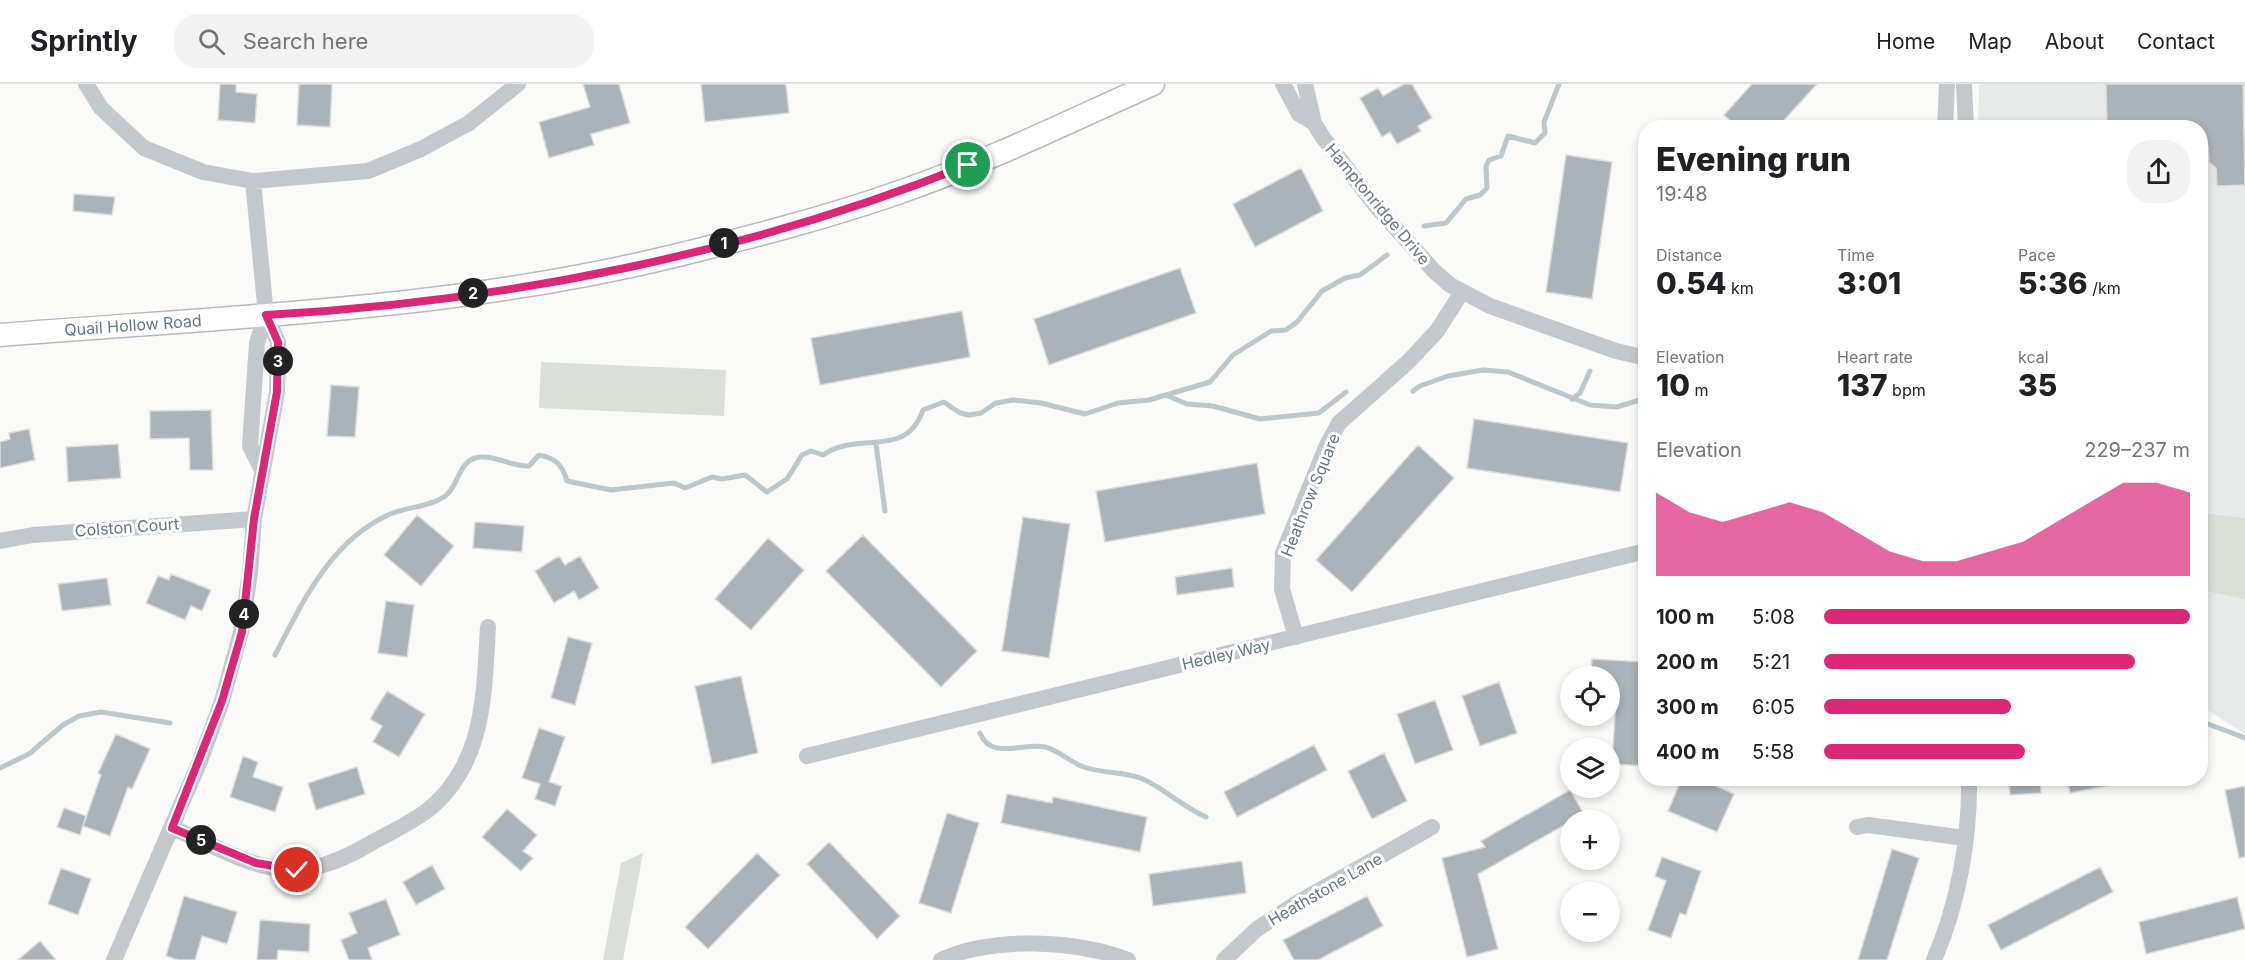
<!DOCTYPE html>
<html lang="en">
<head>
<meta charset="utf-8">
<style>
  :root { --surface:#fff; --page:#f2f2f2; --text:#202124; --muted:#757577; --line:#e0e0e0; --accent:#db2777 }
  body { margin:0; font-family:Inter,sans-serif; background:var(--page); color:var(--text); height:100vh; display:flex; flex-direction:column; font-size:22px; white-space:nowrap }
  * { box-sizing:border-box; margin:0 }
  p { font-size:20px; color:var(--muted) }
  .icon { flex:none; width:33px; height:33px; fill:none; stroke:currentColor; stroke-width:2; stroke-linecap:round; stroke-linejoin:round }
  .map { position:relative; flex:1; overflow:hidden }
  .details { position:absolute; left:1638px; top:36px; width:570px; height:666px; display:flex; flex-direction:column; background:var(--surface); border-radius:24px; box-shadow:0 3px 9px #0003 }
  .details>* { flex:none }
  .tools { position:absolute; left:1560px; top:582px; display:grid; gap:12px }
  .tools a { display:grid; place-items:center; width:60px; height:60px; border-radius:50%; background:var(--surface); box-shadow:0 3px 9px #0003; font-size:30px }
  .pin { position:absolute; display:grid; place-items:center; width:51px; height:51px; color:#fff; margin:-26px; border:3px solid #fff; border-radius:50%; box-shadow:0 2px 6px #0007 }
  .km { position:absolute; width:30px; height:30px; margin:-15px; border-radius:50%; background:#222; color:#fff; font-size:16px; line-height:30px; text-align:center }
  .round { display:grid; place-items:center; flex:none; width:63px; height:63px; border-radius:24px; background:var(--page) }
  .head { display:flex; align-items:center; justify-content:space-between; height:102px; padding:0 18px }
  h1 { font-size:33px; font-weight:800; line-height:45px }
  .stats { display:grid; grid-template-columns:repeat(3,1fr); gap:9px; height:102px; padding:6px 18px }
  .stats div { display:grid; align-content:center }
  .stats b { font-size:30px; font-weight:800 }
  .stats small { font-size:16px; font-weight:400 }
  .stats p { font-size:16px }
  .chart { height:168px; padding:12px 18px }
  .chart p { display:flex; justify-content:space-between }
  .chart svg { width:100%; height:108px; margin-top:6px; fill:var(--accent); opacity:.7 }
  ul { padding:0 18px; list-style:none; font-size:20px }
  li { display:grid; grid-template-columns:96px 72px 1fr; align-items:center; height:45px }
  li i { height:15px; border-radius:8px; background:var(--accent) }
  header { display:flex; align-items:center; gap:36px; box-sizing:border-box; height:84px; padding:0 30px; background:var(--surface); border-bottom:2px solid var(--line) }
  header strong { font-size:28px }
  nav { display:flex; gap:33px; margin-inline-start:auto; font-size:21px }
  .search { width:420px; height:54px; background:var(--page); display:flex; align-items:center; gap:15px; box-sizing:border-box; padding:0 21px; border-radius:24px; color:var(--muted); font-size:22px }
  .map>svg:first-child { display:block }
  .built { fill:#e8e9e9 }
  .green { fill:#dadfd7 }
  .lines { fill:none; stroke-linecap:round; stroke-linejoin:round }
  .stream { stroke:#bbc7cb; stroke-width:5 }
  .building { fill:#aab3b9; stroke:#dcdcda; stroke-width:1.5 }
  .secondary-casing { stroke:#b3babf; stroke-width:25 }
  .street { stroke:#c3c8cc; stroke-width:16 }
  .secondary { stroke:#fff; stroke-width:22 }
  .route-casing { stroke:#fff; stroke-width:12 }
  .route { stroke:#db2777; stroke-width:8 }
  .labels { text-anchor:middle; stroke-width:6; stroke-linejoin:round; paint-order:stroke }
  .street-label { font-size:16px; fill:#657683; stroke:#fff }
</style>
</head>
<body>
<header>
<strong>Sprintly</strong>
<div class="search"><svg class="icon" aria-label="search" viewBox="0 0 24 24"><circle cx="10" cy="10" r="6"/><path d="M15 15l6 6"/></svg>Search here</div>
<nav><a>Home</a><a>Map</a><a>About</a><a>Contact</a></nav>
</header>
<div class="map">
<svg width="2245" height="876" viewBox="0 0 2245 876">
  <rect width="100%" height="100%" fill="#fafaf8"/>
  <path class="built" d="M1979,0h266v650l-44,-28 -1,-578 -222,-1z"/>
  <path class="green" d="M541,278l185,8 -2,46 -185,-8z
    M2201,429l44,5v81l-44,-9z
    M643,769l-20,107h-20l18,-97z"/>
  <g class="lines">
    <path class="stream" d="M1424,142l22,-3 20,-24 14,-4 7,-7 -1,-22 3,-6 12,-4 7,-20 27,7 10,-10 -1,-11 15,-38
      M1413,307l7,-5 28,-10 35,-6 25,2 82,33 27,2 29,-9
      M1166,311l21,9 26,2 47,13 59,-6 27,-21
      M1572,315l8,-6 10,-22
      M876,360l9,67
      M275,571c28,-54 55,-113 113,-140 19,-9 39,-7 56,-18 14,-9 14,-34 31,-39 17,-5 36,9 54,8l10,-11c16,3 23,9 28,26l44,9 63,-7 11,5 27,-11 10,2 23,-4 22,17 20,-13 15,-24 9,-4 12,4c35,-25 83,5 100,-45l21,-8 16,11 9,2 12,-2 15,-10 17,-3 28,3 44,11 33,-11 31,-3 61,-18 23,-27 38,-24 15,-1 11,-8 25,-31 23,-13 15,-3 27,-20
      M2200,637l45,17
      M980,649c11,28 43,9 65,14 16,4 24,15 39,20 19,7 41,4 59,12 22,10 40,28 63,38
      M0,684l29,-14 34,-29 16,-9 22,-4 69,11"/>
  </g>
  <path class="building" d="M220,0h16v8l21,2 -2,29 -37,-3z
    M299,0h33l-2,43 -33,-2z
    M583,0h36l11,39 -39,11 3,11 -45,13 -10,-36 51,-15z
    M701,0h85l3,29 -84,9z
    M1404,0h8l20,34 -14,8 3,5 -24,13 -7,-12 -8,5 -22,-39 18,-10 5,8z
    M1752,0h65l-40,44h-39l-14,-13z
    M2106,0h137l2,101 -28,1 -1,-18 -7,-6 -1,-16h-8v-18h-93z
    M1566,71l46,7 -20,137 -46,-7z
    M1301,84l22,43 -68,36 -22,-43z
    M74,110l41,3 -3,18 -39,-4z
    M1180,184l16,45 -147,52 -15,-46z
    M962,227l8,46 -150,28 -9,-47z
    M331,301l28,2 -4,50 -28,-1z
    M211,326l2,60h-23l-1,-32 -39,1v-28z
    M1474,335l154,24 -8,49 -153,-24z
    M29,345l6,31 -35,8v-26l10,-3 -1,-6z
    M118,360l3,34 -53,4 -2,-35z
    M1418,361l36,33 -102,114 -36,-32z
    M1257,379l8,51 -160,28 -9,-51z
    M417,431l37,31 -33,40 -37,-31z
    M1023,433l47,7 -21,134 -47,-7z
    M475,438l49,4 -2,26 -49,-4z
    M863,451l114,116 -36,36 -115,-116z
    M768,454l36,32 -53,60 -36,-31z
    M559,472l6,9 15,-9 19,32 -20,12 -5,-9 -20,12 -19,-32z
    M1232,484l2,19 -57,8 -2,-18z
    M171,490l40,16 -9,21 -11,-5 -6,14 -39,-17 12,-27 11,4z
    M107,494l4,27 -49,6 -4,-27z
    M386,517l28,4 -7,52 -29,-4z
    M568,553l24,6 -17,62 -24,-7z
    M1592,575l52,3 -4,65h6v39l-34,-2 4,-64 -6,-1v-23h-19z
    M741,592l17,77 -46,11 -17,-78z
    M1499,598l18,51 -37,13 -18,-50z
    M387,607l38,23 -26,43 -26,-15 9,-16 -12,-7z
    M1435,616l18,50 -38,14 -18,-50z
    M539,644l26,9 -16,45 13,4 -7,20 -20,-7 5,-15 -18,-6z
    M116,650l34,15 -18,40 -4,-2 -18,49 -27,-10 18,-51 -3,-2z
    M1314,661l13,25 -90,47 -13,-25z
    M1384,669l23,48 -35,18 -24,-48z
    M243,672l15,6 -5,15 30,10 -8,25 -45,-15z
    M357,683l8,27 -49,16 -8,-27z
    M1682,694h16l36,16 -17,38 -49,-21z
    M2009,694h31l1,15 -31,2z
    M2067,694h43l1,7 -41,8z
    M2245,702v71l-6,1 -14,-68z
    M1570,706l14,24 -106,60 20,75 -31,8 -25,-99 43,-11 -4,-6z
    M1007,710l45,9 1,-6 94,20 -7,35 -139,-29z
    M64,724l22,8 -6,19 -23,-8z
    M507,725l30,26 -14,16 10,7 -12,13 -39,-34z
    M947,729l32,10 -28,90 -32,-10z
    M829,758l71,74 -23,23 -70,-75z
    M1892,765l27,9 -32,102h-29z
    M757,769l23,22 -72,74 -23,-22z
    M1662,773l39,14 -15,44 -6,-2 -9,25 -23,-8 18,-49 -11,-5z
    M1242,777l4,32 -93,13 -4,-32z
    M432,781l13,24 -29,16 -13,-23z
    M2100,783l13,25 -112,58 -13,-25z
    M61,784l30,11 -13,36 -30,-11z
    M184,812l53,16 -10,32 -25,-8 -7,24h-17l-12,-4z
    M1367,812l16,30 -65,34h-24l-11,-20z
    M2237,813l8,32 -99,25 -7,-32z
    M386,815l14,36 -32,13 4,12h-23l-8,-20 16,-7 -8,-20z
    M260,836l50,4 -1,28 -31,-2 -1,10h-20z
    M40,857l16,19h-38z"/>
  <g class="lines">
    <defs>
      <path id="secondary" d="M0,251c224,-18 451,-25 670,-78 77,-19 156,-39 230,-65 87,-30 170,-71 253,-108"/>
    </defs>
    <use href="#secondary" class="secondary-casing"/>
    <path class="street" d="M86,0l15,24 43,40 59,24 50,9 115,-10 53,-22 48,-26 49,-39
      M1283,0l16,30 15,9
      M1305,0l9,39 8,13 53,69 59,66 16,14 40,21 126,45 30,7
      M1964,0l2,44
      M1945,44l2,-44
      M263,388l-13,-26 7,-103 9,-28
      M0,457l33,-6 221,-16
      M1296,553l-14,-48 1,-36 44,-108 12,-22 70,-62 28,-30 25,-39
      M807,672l839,-205
      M1857,743l11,-2 97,13
      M172,744c33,13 67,34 102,40 37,6 67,-7 99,-26 18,-10 38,-19 55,-32 57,-46 56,-116 60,-183
      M114,876l86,-199 22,-60 19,-69 9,-59 4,-54 23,-127 1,-50 -12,-27 -13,-134
      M941,876c51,-24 135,-20 187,0
      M1224,876l33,-31 40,-26 135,-76
      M1934,876c24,-56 36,-120 35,-182"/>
    <use href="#secondary" class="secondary"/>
  </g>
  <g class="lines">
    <defs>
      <path id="route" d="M297,786l-41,-7 -84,-35 50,-127 20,-69 12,-113 23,-127 1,-50 -12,-27c238,-13 480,-61 702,-150"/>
    </defs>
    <use href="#route" class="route-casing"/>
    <use href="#route" class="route"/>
  </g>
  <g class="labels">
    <g class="street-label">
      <text transform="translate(1378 120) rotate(50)" y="6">Hamptonridge Drive</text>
      <text transform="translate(133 241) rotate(-4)" y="6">Quail Hollow Road</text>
      <text transform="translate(1310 411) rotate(-68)" y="6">Heathrow Square</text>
      <text transform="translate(127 443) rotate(-4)" y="6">Colston Court</text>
      <text transform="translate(1226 570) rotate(-13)" y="6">Hedley Way</text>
      <text transform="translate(1325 805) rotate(-30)" y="6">Heathstone Lane</text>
    </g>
  </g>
</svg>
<div class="tools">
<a><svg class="icon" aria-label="locate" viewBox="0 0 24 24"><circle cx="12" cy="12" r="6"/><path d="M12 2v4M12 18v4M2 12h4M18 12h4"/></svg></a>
<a><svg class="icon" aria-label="layers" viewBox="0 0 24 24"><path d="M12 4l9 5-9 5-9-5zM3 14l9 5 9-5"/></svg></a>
<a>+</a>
<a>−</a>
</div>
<div class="pin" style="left:968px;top:81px;background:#1e9e55"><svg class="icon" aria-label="arrive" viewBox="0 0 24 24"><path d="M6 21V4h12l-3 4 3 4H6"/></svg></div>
<div class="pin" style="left:297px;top:786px;background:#d93025"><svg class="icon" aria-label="check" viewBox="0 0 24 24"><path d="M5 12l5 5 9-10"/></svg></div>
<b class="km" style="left:724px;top:159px">1</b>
<b class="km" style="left:473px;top:209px">2</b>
<b class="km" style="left:278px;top:277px">3</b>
<b class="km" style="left:244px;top:530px">4</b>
<b class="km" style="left:201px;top:756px">5</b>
<section class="details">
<div class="head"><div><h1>Evening run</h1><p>19:48</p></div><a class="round"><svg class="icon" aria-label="share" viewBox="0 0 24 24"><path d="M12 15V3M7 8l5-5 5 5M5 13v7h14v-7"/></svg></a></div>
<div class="stats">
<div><p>Distance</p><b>0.54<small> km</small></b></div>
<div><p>Time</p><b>3:01</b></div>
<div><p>Pace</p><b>5:36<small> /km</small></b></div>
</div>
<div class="stats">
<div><p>Elevation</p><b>10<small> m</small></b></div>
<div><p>Heart rate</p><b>137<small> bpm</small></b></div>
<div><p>kcal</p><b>35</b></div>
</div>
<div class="chart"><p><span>Elevation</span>229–237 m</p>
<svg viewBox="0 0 160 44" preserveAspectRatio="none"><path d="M0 44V10L10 18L20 22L30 18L40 14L50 18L60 26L70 34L80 38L90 38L100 34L110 30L120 22L130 14L140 6L150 6L160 10V44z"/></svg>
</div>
<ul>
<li><b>100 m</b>5:08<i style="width:100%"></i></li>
<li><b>200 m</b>5:21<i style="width:85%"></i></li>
<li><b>300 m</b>6:05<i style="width:51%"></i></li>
<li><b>400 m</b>5:58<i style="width:55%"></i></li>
</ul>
</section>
</div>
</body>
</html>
